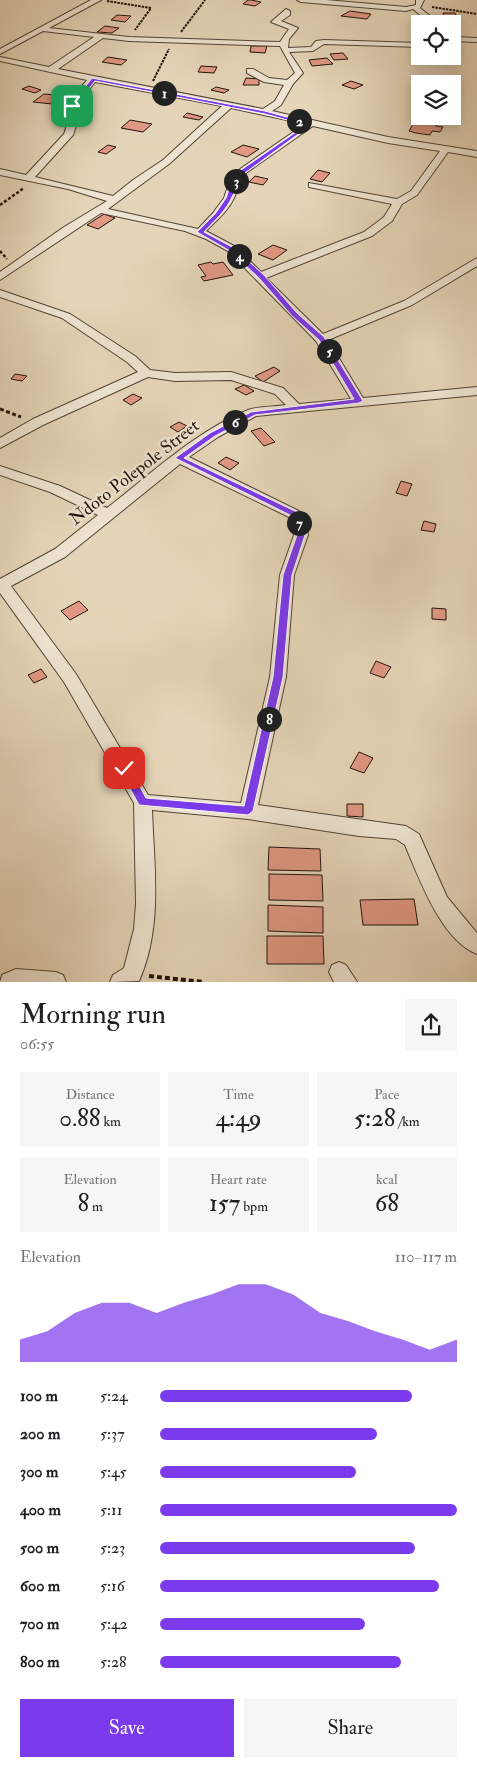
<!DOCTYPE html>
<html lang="en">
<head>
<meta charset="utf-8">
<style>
  :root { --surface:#fff; --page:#f6f6f6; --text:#202124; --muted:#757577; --accent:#7c3aed }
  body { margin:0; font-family:"IM FELL Double Pica",serif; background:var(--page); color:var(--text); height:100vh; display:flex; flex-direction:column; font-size:19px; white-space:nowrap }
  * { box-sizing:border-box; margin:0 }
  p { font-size:16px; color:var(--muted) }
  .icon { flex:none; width:28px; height:28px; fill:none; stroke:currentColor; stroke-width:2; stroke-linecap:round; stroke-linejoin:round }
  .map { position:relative; height:982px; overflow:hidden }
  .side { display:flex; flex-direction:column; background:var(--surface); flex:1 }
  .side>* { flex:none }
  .controls { position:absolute; left:411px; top:15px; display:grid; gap:10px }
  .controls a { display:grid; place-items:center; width:50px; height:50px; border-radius:0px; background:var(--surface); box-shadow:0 2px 12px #0003; font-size:25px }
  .pin { position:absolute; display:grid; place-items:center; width:42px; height:42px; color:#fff; margin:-21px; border-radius:10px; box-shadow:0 2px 8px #0006 }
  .km { position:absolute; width:25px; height:25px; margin:-12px; border-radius:50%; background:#222; color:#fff; font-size:14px; line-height:25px; text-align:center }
  .round { display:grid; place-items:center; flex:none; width:52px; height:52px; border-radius:0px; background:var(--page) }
  .headline { display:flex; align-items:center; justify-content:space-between; height:85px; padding:0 20px }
  h1 { font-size:28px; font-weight:600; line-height:38px }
  .figures { display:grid; grid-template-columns:repeat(3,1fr); gap:8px; height:85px; padding:5px 20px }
  .figures div { display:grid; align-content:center; border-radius:0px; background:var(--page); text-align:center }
  .figures b { font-size:25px; font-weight:600 }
  .figures small { font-size:14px; font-weight:400 }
  .figures p { font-size:14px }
  .chart { height:140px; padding:10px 20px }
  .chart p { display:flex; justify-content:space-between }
  .chart svg { width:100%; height:90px; margin-top:5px; fill:var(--accent); opacity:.7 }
  .primary-button { display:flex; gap:10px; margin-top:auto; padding:10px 20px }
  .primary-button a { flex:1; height:58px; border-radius:0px; background:var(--accent); color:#fff; font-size:20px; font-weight:600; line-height:58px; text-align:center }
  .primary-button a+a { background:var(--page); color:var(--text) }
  ul { padding:0 20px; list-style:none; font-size:16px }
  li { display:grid; grid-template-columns:80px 60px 1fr; align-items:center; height:38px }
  li i { height:12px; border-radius:6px; background:var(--accent) }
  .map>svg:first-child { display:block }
  .building { fill:#e19884; stroke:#21120a }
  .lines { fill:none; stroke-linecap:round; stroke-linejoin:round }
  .minor-casing { stroke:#524336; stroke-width:2 }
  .path-far3 { stroke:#21120a; stroke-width:2; stroke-dasharray:2.5 1; stroke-linecap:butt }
  .path-far2 { stroke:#21120a; stroke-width:2.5; stroke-dasharray:3 2; stroke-linecap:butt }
  .path-far1 { stroke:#21120a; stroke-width:3; stroke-dasharray:4 2.5; stroke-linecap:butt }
  .path { stroke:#21120a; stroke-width:4; stroke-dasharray:5 3; stroke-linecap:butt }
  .minor { fill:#eee4d1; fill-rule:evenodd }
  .route { fill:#7c3aed; stroke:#fff }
  .labels { text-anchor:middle; stroke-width:4.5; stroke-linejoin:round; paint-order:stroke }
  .street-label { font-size:18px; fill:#21120a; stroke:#eee4d1 }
</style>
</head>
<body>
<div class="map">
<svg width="477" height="982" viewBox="0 0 477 982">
  <rect width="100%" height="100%" fill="#e5d5b8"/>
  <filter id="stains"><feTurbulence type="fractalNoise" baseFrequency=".004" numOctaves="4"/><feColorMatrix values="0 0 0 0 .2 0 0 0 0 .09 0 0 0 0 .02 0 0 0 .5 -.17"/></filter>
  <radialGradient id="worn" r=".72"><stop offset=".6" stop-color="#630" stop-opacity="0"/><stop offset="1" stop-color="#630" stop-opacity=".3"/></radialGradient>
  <path class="building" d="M248,0h3l10,2 -6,4 -12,-2z
    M350,11l21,3 -4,5 -26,-3z
    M443,13h12l4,8h-14z
    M117,15l14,1 -6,6 -14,-2z
    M105,26l14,2 -7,5 -15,-1z
    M251,46h16l-2,7 -15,-1z
    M343,53l5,6 -14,1 -4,-6z
    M108,57l19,3 -6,5 -19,-3z
    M327,58l6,6 -21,2 -3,-6z
    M201,66l16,1 -3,6 -16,-1z
    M246,78l13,1v6h-16z
    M351,81l12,4 -9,4 -12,-4z
    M29,86l12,4 -6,3 -13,-4z
    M216,87l13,3 -5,3 -13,-3z
    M44,94l12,1 12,4 -6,6 -29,-3z
    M187,113l16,4 -4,3 -16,-3z
    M130,120l22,4 -9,8 -22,-4z
    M415,121l22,3 -1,2 7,1 -3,5 -8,-1 -2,4 -14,-2 -7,-2z
    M108,145l8,2 -10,7 -8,-2z
    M243,145l16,4 -12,8 -16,-5z
    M318,170l12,3 -8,9 -12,-3z
    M255,176l13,3 -5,6 -14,-3z
    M104,214l11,4 -17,11 -11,-4z
    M273,245l14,5 -14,10 -15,-6z
    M211,262l2,2 10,-2 10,13 -29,6 -3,-4 5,-1 -8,-11z
    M274,367l6,4 -17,11 -8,-6z
    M15,374l12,2 -5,5 -11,-2z
    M244,385l10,6 -8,4 -11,-6z
    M133,394l9,4 -11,7 -8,-5z
    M179,422l8,4 -9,6 -8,-5z
    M261,428l14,14 -11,4 -13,-15z
    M226,457l13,6 -9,7 -12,-7z
    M401,481l11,3 -5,12 -11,-3z
    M424,521l12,3 -2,8 -13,-2z
    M79,601l9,9 -18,10 -9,-9z
    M432,608l14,1v11l-14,-1z
    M376,661l15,6 -7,11 -14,-5z
    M41,669l6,8 -13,6 -6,-8z
    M359,752l14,6 -9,15 -14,-5z
    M347,804h16v13l-16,-1z
    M269,847l51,2 1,22 -53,-1z
    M269,874l53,1 1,26 -54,-1z
    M414,899l4,26h-55l-3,-25z
    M268,905l55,2v26l-55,-2z
    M267,936h56l1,28h-57z"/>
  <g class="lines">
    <defs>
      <path id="minor" d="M91,0h10l-52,28 80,9 151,5 9,-13 -18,-7 15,-13 4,2v4l-9,6 17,7 -9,11 -1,9 23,-1 5,-6 8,-1 96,3v4l-96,-3 -11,7 -24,1 14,21 -10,11 -12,21 -9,6 116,26 89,14v6l-29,-5 -31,43 -15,9 -10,17 -20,15 -106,42 57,56 81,-33 73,-43v8l-65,39 -84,35 35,58 114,-11v8l-221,21 -38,21 -29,20 110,54 6,8 3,16 -14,40 -8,102 -28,128 148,21 13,8 28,63 30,36v21c-36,-14 -58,-76 -72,-109l-9,-6 -37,-3 -111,-17 -96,-9c2,57 11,117 -13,171l-29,1 3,-7 11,-7 10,-39 2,-25 -2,-101 -70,-121 -64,-89v-14l55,-30 43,-34 -48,-23 -50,-17v-9l60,20 47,22c44,-34 89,-77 141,-98 11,-4 26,-3 38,-5l-11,-11 -44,-14 -56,1 -27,-4 -105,48 -43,23v-10l33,-19 105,-47 -11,-10 -65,-44 -62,-21v-7l70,24 65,42 15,14 25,3 56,-1 52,16 16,16 52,-5 -35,-58 -88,-90 -22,-12 -21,-8 -84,-18 -101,67v-8l64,-45 43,-26 -39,-12 -68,-14v-6l26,6 38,-41c4,-8 1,-13 2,-20 0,-14 13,-24 21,-34l-87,-19v-4l49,10 45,-30 -51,-6 -43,23v-5zM103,38l26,3 151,5 15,27 -8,7 -18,-2 -16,-9h-6v4l17,9 20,3 -9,16 -12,8 -205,-40zM95,82l127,24 -59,54 -30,20 -20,16 -78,-19 38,-42 3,-9 -1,-18zM231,108l74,16 -65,45 -11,14 -5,15 -11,15 -15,16 -90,-20 61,-45zM313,126l75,17 52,8 -29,40 -14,8 -88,-16v4l83,17 -8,13 -20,15 -103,40 -25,-25 -30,-16c10,-10 22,-20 28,-33 4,-9 6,-17 12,-25zM180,464l109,53 5,18 -14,40 -10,102 -29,126 -93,-8 -72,-121 -65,-88 54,-29z
        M297,0h29l80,7 10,-2v-5h8l-4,8 20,16h-9l-18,-15 -7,2 -105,-9z
        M452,37l25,1v4l-25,-1z
        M339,962l7,3 11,17h-23l-5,-10 3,-7z
        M16,969l40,3 7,3 3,7h-66l2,-7z"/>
    </defs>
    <use href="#minor" class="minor-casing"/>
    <path class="path-far3" d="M107,1l44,7 -16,22
      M432,7l45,7
      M181,32l24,-32
      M153,81l16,-32"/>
    <path class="path-far2" d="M0,205l24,-17
      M0,251l7,8"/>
    <path class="path-far1" d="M0,409l21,8"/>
    <path class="path" d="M149,976l54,6"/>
    <use href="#minor" class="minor"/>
  </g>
  <path class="route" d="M92,78l173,33 47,13 -67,49c-6,8 -8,15 -13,24 -6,14 -18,24 -28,35l30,16 30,27 33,38 27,24 39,64 -4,2 -104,12 -40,21 -31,22 113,54 5,7 3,16 -13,40 -9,102 -30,134 -5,4 -109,-10 -20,-37 1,-3h8l18,33 98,8 29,-129 10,-102 14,-40 -3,-16 -2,-3 -117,-58 35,-25 41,-21 103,-13 -35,-59 -27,-24 -33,-38 -29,-27 -33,-19 18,-18 11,-16 5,-15 10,-13 65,-45 -41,-11 -170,-33 -21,26h-4z"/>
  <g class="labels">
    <g class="street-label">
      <text transform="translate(134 472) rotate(-38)" y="6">Ndoto Polepole Street</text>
    </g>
  </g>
  <rect width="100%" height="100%" filter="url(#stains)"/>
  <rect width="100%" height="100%" fill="url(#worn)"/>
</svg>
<div class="controls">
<a><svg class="icon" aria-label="locate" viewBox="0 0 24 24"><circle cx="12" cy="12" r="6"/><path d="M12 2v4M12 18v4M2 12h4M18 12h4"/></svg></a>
<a><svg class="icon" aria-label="layers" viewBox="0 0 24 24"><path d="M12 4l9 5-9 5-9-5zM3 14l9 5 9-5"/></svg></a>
</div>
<div class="pin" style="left:72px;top:106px;background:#1e9e55"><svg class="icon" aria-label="arrive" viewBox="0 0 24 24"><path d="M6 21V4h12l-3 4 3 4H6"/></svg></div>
<div class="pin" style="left:124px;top:768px;background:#d93025"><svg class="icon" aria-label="check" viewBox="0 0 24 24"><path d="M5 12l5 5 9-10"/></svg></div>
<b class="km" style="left:164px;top:93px">1</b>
<b class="km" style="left:299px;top:121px">2</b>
<b class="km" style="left:236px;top:181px">3</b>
<b class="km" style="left:239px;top:256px">4</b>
<b class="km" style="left:329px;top:351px">5</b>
<b class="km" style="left:235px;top:422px">6</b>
<b class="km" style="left:299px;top:523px">7</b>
<b class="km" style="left:269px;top:719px">8</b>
</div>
<section class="side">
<div class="headline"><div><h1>Morning run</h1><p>06:55</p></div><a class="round"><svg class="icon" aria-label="share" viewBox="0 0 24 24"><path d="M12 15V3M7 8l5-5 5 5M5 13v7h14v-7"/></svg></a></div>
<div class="figures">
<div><p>Distance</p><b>0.88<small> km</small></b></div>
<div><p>Time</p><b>4:49</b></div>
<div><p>Pace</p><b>5:28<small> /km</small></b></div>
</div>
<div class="figures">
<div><p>Elevation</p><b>8<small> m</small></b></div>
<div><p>Heart rate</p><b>157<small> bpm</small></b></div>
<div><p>kcal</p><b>68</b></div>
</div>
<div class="chart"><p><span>Elevation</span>110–117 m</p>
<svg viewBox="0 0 160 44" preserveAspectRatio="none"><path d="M0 44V33L10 29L20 20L30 15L40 15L50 20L60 15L70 11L80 6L90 6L100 11L110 20L120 24L130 29L140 33L150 38L160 33V44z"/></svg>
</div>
<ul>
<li><b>100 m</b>5:24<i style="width:85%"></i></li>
<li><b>200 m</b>5:37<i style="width:73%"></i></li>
<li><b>300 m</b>5:45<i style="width:66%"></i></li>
<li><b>400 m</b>5:11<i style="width:100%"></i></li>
<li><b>500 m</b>5:23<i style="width:86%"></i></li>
<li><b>600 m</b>5:16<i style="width:94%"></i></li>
<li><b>700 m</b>5:42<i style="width:69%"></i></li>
<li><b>800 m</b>5:28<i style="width:81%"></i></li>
</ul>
<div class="primary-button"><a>Save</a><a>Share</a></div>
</section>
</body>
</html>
